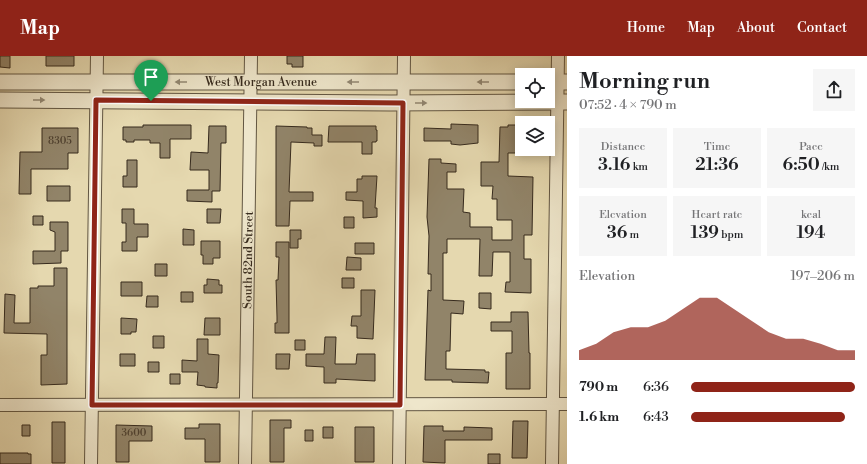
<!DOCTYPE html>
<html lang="en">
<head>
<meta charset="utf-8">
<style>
  :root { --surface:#fff; --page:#f6f6f6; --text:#202124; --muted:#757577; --accent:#8f2418 }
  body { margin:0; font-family:"Libre Bodoni",serif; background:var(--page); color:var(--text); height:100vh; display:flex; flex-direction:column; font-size:15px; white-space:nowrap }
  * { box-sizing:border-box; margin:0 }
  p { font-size:13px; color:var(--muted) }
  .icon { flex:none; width:22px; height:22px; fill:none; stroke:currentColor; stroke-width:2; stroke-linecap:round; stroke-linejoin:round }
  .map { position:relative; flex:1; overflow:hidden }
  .sheet { display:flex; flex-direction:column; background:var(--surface); width:300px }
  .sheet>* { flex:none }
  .fabs { position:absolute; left:515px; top:12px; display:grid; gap:8px }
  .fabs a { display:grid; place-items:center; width:40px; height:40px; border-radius:0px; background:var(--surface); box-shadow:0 2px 10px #0003; font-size:20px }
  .pin { position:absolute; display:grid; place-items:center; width:34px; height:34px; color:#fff; margin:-41px -17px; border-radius:50% 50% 50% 0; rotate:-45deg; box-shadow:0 0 4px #0007 }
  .pin .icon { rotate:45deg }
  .round { display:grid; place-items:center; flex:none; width:42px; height:42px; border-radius:0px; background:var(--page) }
  .summary { display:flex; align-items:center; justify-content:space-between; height:68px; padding:0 12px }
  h1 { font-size:22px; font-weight:600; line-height:30px }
  .stats { display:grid; grid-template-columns:repeat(3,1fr); gap:6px; height:68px; padding:4px 12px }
  .stats div { display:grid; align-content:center; border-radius:0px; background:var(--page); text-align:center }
  .stats b { font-size:17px; font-weight:600 }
  .stats small { font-size:11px; font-weight:400 }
  .stats p { font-size:11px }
  .chart { height:112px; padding:8px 12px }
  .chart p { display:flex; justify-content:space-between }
  .chart svg { width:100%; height:72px; margin-top:4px; fill:var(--accent); opacity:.7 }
  ul { padding:0 12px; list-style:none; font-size:13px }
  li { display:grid; grid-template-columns:64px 48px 1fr; align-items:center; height:30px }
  li i { height:10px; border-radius:5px; background:var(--accent) }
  header { display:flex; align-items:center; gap:24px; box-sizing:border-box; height:56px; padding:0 20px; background:var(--accent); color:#fff }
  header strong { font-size:19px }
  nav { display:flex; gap:22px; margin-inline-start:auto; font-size:14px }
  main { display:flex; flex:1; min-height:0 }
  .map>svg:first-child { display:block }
  .building { fill:#918469; stroke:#362a1d }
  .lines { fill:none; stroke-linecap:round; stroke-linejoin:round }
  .minor-casing { stroke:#625642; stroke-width:14 }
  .tertiary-casing { stroke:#625642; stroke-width:17 }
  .minor { stroke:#eee6cb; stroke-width:12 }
  .tertiary { stroke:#eee6cb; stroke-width:15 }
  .oneway { fill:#928874 }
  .route-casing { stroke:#fff; stroke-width:8 }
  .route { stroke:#8f2418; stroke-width:5 }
  .labels { text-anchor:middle; stroke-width:3; stroke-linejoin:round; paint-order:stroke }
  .number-label { font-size:10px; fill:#4d4030 }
  .street-label { font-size:12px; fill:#362a1d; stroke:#eee6cb }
</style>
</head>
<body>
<header>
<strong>Map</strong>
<nav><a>Home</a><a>Map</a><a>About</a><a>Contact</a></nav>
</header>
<main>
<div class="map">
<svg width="567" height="408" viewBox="0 0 567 408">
  <rect width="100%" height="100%" fill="#e5d8af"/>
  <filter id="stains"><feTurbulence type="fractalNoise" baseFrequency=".005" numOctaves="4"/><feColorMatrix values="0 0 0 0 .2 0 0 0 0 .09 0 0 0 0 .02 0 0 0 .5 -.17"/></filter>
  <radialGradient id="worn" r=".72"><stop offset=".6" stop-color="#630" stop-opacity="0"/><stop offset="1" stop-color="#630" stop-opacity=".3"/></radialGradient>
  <path class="building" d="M0,0h10v12l-10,-1z
    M46,0h28v10h-28z
    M287,0h16v11h-11v-3h-5z
    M451,68l27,1v18l-18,2 -9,-1v-3h-27v-13l27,1z
    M143,69h48v14h-21v19h-10v-15h-10v-3h-16v2h-8v-2h-3v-13h20z
    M508,69h14v27h-2v1h-12v23l25,1 -1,58h-8v24h7v34l-26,-1 1,-10h4v-30h-17l-1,24h-13l1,-37h-33v14h-4v47l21,1 -1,13 -12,-1 -1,38h-4v18l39,1v2h4l-1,11 -36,-1v-2h-27l3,-90 3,1v-17h-3l1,-38 -2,-19 2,-58h12v4l15,1v8h-9v17h17l-1,23 7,1v14h22v13h20v-20h-15v-21h-5l1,-13h-12v-24h18l1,-35h8z
    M209,70h17v17h-5l-1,48h-8v11l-25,-1v-11h22v-20h-19l1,-18 17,1z
    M276,70l31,1v1h5v7h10v11h-8v-3l-23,-1 -2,50h24v9h-23l-1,25h-13z
    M329,70h47v4h1v11h-1v1h-4v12h-10v-12h-34z
    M42,72h36v25h-10v16h-37v25h-12l1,-42h22z
    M127,104h10v27h-14v-11h4z
    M362,120h15l-2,32h2v9l-14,1v-17l-17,-1v-8h11v-13h5z
    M47,130h23v15h-23z
    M122,153h12v15h14v13h-11v14h-15v-9h4v-19h-4z
    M207,153h14l-1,14h-13z
    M33,160h10v9h-10z
    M344,161h10v11h-10z
    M50,166h18v29h-7v12l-28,1v-13h22v-19l-5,-2z
    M183,173l11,1v15h-11z
    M290,174h11v9h-3v9h-8z
    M201,185h19v17h-7v6h-10v-9h-2z
    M276,186h13v91h-14v-10h2v-6l-1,-37h2l1,-23h-3z
    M355,187h19v11h-19z
    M347,201l14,1v12h-15z
    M155,208h12v12h-12z
    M54,212h13v116l-26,1v-30h6v-21l-43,-1 1,-39 10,1 -1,28h16v-35h8v-2h16z
    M342,222h12v10h-12z
    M207,223l12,1v5h3v8h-18v-8h3z
    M121,226h21v14h-21z
    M361,234h14l-2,49 -16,-1v-12h-6l1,-10h9z
    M181,236h12v10h-12z
    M479,237h12v16l-12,-1z
    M147,240h11v11h-12z
    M511,256h17l1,41h1v36h-24v-36h6v-22h-21v-9h20z
    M121,262l16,1 -1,13h-5v2h-10z
    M205,262h15v17h-16z
    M153,280h11v12h-11z
    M325,281h11l-1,27h21l1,-10h18v27l-39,-2v4h-12v-16l-18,-1v-12h18z
    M197,283h11v15l11,1 -1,28h-1v5l-12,-1v-1l-8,-1 1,-13h-16v-12l15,1z
    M295,284h10v10h-10z
    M120,298h15v12h-15z
    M276,298h14l-1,15h-13z
    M148,306h11v10h-11z
    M170,318h10v10h-10z
    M270,364h21v8h-7v34h-14z
    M513,365h15l-1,37h-15z
    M52,366h13v41h-13z
    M199,368h21v38h-15v-23h-20v-11h14z
    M22,369h8v11h-8z
    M116,369l36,1v15h-23v21h-13z
    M424,370h19v5h21v-4l28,1v12h-47v23l-22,-1z
    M323,371h10v11h-10z
    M355,371h19v35h-19z
    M305,374h8v11h-8z
    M0,397h28v1h3v10h-31z
    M488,398h12v10h-12z"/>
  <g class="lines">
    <defs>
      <g id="minor">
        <path d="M0,349l567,-1"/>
        <path d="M91,408l6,-408"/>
        <path id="s1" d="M245,408l6,-408"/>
        <path d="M399,408l5,-408"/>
        <path d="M552,408l6,-408"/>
      </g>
      <g id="tertiary">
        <path id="s2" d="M0,26h522"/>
        <path d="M548,26h19"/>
        <path d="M0,44l391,3 176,-1"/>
      </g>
    </defs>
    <use href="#minor" class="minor-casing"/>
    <use href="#tertiary" class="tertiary-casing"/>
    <use href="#minor" class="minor"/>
    <use href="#tertiary" class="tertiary"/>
  </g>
  <defs><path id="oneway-solid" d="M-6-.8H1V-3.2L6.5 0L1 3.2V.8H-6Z"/></defs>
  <g class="oneway">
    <use href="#oneway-solid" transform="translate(181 26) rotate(180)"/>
    <use href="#oneway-solid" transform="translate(353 26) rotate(180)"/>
    <use href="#oneway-solid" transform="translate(483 26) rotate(-180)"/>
    <use href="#oneway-solid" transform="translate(39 44)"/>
    <use href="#oneway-solid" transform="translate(421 47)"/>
  </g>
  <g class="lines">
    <defs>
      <path id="route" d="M96,44l307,3 -3,302h-308z"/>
    </defs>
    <use href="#route" class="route-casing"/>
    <use href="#route" class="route"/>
  </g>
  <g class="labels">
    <g class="number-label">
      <text x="60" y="88">8305</text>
      <text x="134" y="380">3600</text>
    </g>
    <g class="street-label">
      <text dy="4" stroke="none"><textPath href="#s2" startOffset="261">West Morgan Avenue</textPath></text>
      <text dy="4" stroke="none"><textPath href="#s1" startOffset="204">South 82nd Street</textPath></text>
    </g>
  </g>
  <rect width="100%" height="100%" filter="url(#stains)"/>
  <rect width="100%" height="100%" fill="url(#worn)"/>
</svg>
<div class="fabs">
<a><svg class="icon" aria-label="locate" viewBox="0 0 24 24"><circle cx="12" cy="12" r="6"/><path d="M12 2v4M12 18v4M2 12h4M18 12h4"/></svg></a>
<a><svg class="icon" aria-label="layers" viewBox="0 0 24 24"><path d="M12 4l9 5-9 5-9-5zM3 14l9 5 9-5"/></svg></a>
</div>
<div class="pin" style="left:151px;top:45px;background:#1e9e55"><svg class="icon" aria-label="arrive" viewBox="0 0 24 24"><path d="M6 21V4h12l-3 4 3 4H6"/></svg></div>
</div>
<section class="sheet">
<div class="summary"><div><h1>Morning run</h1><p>07:52 · 4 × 790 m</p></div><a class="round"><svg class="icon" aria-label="share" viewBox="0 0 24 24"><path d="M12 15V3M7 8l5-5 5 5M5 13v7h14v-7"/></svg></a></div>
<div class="stats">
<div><p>Distance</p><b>3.16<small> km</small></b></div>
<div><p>Time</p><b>21:36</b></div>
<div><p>Pace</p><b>6:50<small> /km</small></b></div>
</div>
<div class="stats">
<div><p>Elevation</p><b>36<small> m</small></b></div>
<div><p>Heart rate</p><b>139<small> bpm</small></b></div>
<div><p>kcal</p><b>194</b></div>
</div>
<div class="chart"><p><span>Elevation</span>197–206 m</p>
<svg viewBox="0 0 160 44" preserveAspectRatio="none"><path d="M0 44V38L10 34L20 27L30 24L40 24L50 20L60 13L70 6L80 6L90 13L100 20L110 27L120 31L130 31L140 34L150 38L160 38V44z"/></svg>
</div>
<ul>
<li><b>790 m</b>6:36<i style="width:100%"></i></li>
<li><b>1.6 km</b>6:43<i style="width:94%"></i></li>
</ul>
</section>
</main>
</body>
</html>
